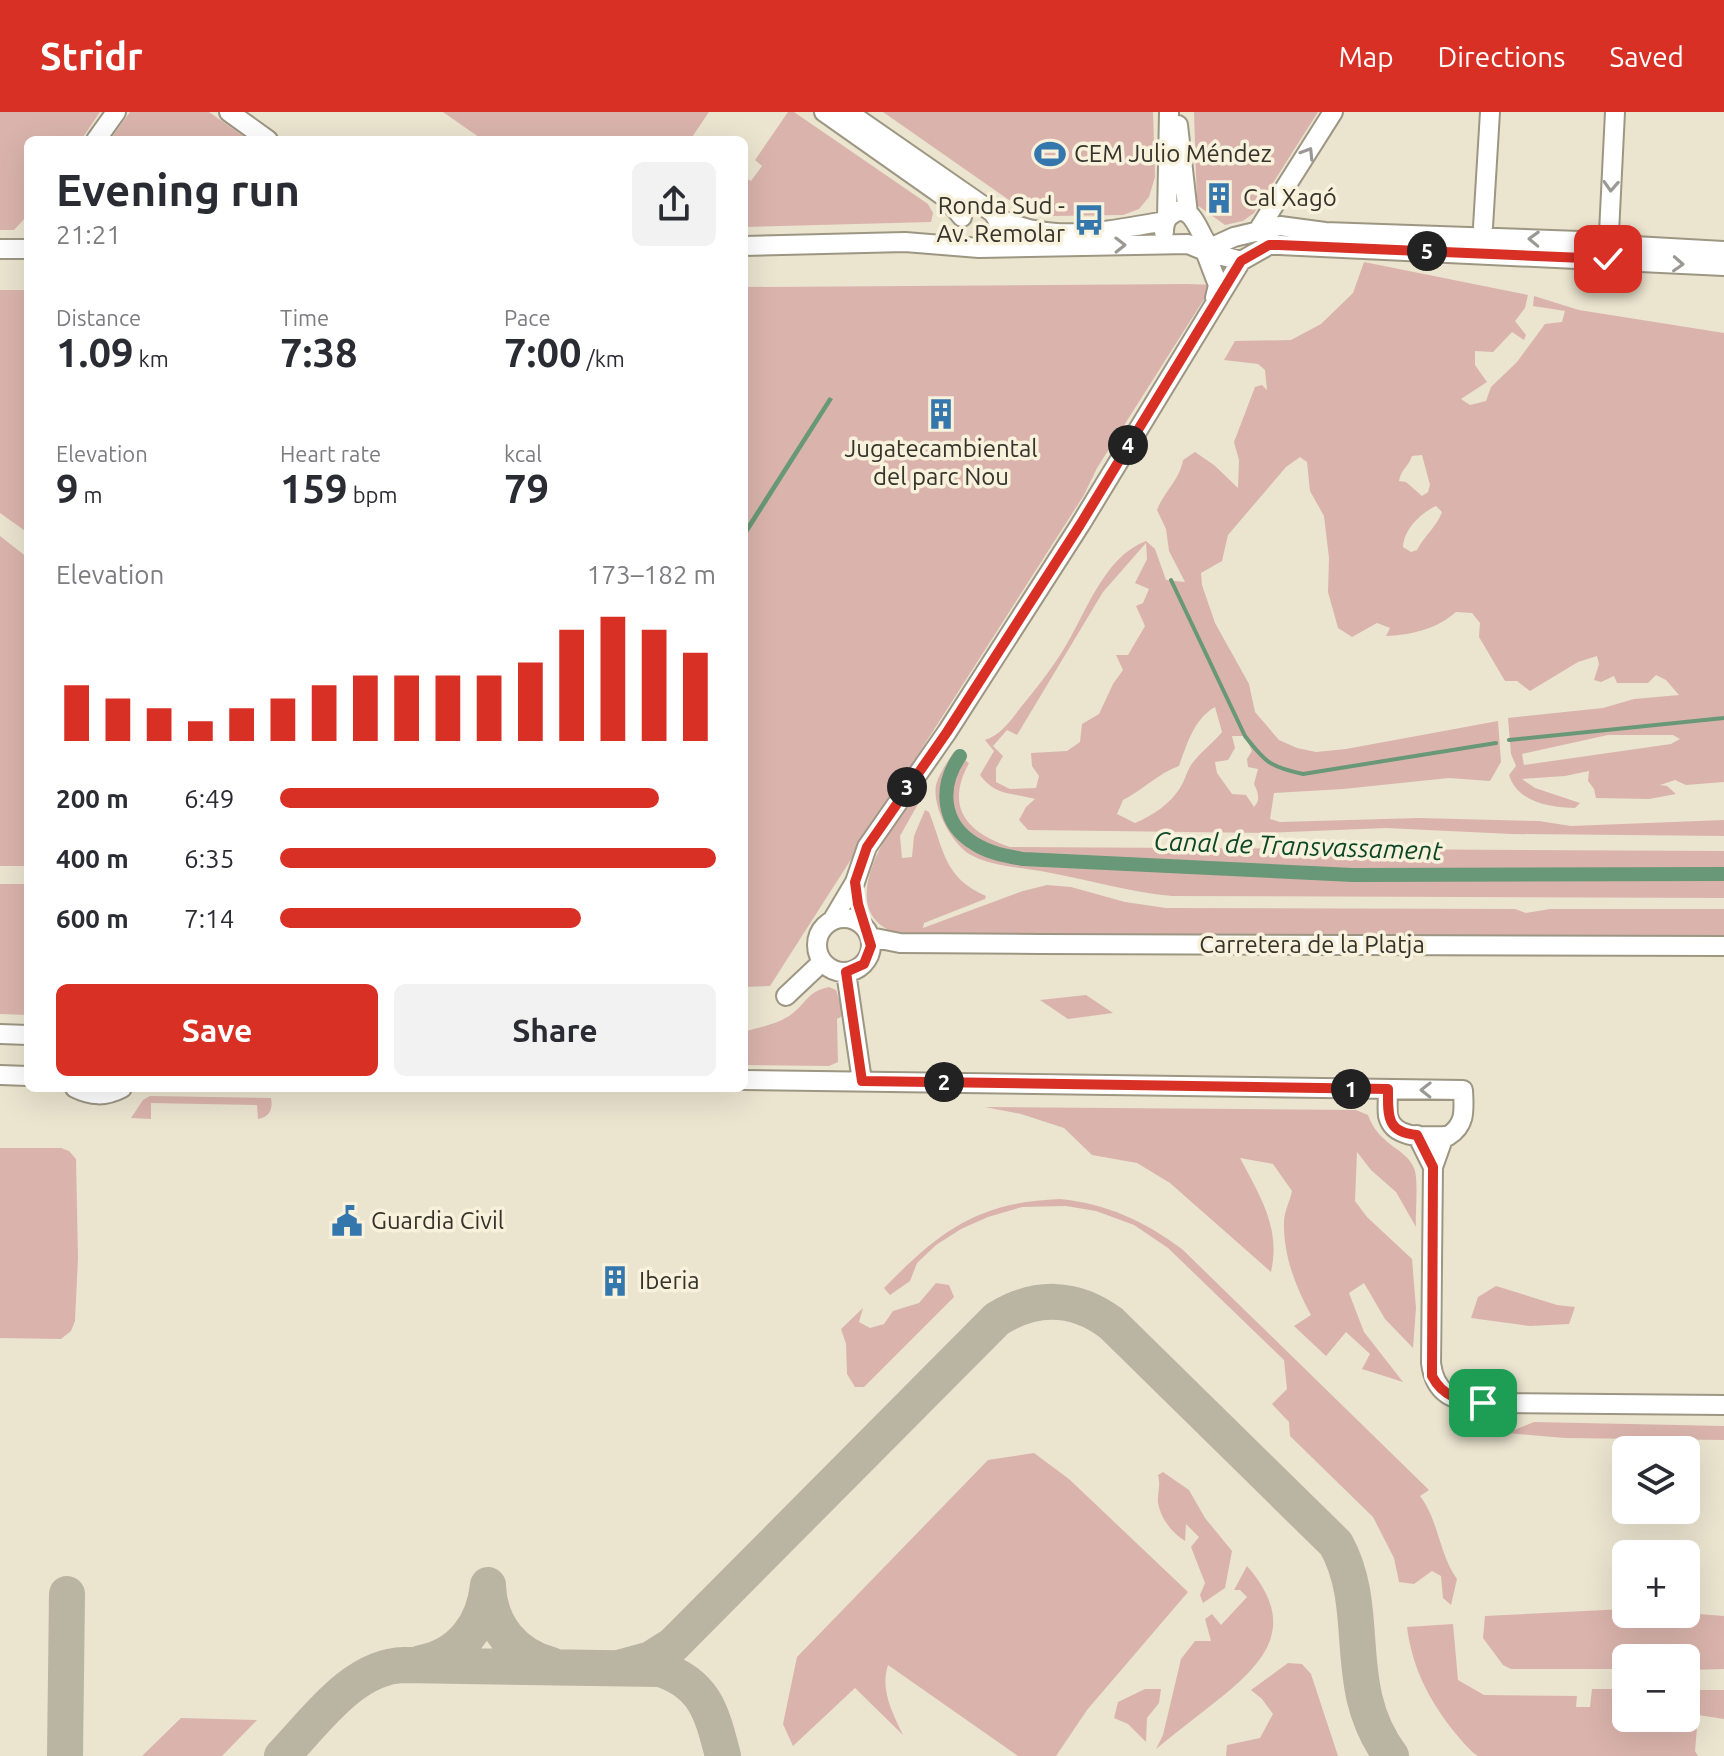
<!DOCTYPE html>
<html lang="en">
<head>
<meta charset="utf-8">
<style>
  :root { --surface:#fff; --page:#f2f2f3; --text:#2b2b33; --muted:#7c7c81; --accent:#d93025 }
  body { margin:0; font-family:Ubuntu,sans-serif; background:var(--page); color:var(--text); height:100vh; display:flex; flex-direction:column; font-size:30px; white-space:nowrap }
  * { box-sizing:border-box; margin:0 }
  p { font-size:26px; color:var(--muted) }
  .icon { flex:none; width:44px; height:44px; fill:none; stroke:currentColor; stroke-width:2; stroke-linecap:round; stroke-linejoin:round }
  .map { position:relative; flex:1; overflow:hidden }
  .details { position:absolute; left:24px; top:24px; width:724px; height:956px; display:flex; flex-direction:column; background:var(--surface); border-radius:12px; box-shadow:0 8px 32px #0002 }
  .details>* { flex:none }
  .buttons { position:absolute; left:1612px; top:1324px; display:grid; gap:16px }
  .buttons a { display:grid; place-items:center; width:88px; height:88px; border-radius:12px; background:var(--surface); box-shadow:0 8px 32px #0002; font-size:40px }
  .pin { position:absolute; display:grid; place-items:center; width:68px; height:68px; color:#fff; margin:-34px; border-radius:16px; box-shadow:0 4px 12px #0006 }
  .km { position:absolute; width:40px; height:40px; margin:-20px; border-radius:50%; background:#222; color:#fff; font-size:22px; line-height:40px; text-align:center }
  .round { display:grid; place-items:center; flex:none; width:84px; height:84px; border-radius:12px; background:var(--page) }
  .overview { display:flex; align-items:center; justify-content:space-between; height:136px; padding:0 32px }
  h1 { font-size:44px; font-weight:700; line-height:60px }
  .figures { display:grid; grid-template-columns:repeat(3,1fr); gap:12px; height:136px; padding:8px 32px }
  .figures div { display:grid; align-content:center }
  .figures b { font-size:40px; font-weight:700 }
  .figures small { font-size:22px; font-weight:400 }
  .figures p { font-size:22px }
  .chart { height:224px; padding:16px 32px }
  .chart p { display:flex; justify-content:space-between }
  .chart svg { width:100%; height:144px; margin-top:8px; stroke:var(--accent); stroke-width:6 }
  .button { display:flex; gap:16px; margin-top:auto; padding:16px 32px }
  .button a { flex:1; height:92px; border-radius:12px; background:var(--accent); color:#fff; font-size:32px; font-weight:700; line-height:92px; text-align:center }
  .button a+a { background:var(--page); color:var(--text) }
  ul { padding:0 32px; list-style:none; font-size:26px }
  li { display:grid; grid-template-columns:128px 96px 1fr; align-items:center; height:60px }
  li i { height:20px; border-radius:10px; background:var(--accent) }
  header { display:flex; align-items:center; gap:48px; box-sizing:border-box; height:112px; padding:0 40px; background:var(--accent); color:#fff }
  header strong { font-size:38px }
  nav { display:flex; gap:44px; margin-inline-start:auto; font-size:28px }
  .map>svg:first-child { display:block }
  .green { fill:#dab4ac; fill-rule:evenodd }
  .water { fill:#689877 }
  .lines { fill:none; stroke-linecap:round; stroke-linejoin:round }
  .stream { stroke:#689877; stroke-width:4 }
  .canal { stroke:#689877; stroke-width:14 }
  .taxiway { stroke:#bab4a2; stroke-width:36 }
  .minor-casing { stroke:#9c9683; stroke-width:22 }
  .minor { stroke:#fff; stroke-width:18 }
  .oneway { stroke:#9a9995 }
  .route-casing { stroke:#fff; stroke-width:16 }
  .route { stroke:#d93025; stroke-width:10 }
  .labels { text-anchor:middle; stroke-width:7; stroke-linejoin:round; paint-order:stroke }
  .poi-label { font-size:24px; fill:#35332b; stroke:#f8f1dc; text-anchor:start }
  .street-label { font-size:24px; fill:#35332b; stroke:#f8f1dc }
  .water-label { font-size:26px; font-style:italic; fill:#0c4827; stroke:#f8f1dc }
</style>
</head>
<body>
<header>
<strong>Stridr</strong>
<nav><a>Map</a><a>Directions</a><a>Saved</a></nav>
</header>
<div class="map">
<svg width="1724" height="1644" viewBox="0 0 1724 1644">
  <rect width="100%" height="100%" fill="#ebe4cf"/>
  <path class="green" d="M0,0h100l-19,28h-53v75l-14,15h-14z
    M130,0h79l40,28h-139z
    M443,0h266l-19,28h-207z
    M788,0h6l134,92 5,9 -2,9 -187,5v-50l7,4 11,-15 -7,-6z
    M883,0h270l2,65 -6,20 -10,12 -16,6 -71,1 -27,-7 -16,-9z
    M1194,0h124l-64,101 -11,8 -18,4 -28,-20z
    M1364,150l164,33 -3,13 -10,13 11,14 -2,5 -12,-8 -19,20 -18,-1v14l12,17 -26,17 9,6 16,-4 5,-14 26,-25 28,-38 17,-2 3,-11 -32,-5 1,-10 45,14 145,23v449l-38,3 -11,-5 -15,5 7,1 9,8 -27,5 -53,-1 -2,-9 -6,-8 1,-10 -24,5 -43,3 13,9 45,15 -5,5c-24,0 -58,-6 -66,-33l7,-9 -5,-12 -3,-36 95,-10 31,-9 45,-4 -13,-15 -10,-5 -8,8h-31l-3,-7 -13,6 -7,-2 5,-16 -2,-8 -19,6 -48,29 -13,-10h-12l-26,-44 1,-14 -8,-10 -16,-1c-19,17 -45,23 -70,24l4,-8 -13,-5 -25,14 -14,-9 -10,-36 1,-34 -5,-42 -14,-25 -3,-29 -7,-5 -14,10 -58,68 -6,26 -21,12 1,12 13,38 34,61 6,28 24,28 18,8 19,4 30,-3 152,-28 3,41 -11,19 -41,-3 -106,11 -69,4 -4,26 10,3 139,-4 120,3 32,5 153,-6v16l-213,-2 -125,-6 -119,5 -239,-3 -9,-10 7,-13 9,-8c-24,-7 -38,-2 -55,-24l14,-24 -9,-11c16,-5 26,-20 36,-33 14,-17 29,-36 41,-55 23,-36 41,-95 84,-111l9,8 11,31 19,2 -16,-31 -3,-22 -9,-19c7,-18 23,-31 26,-50l12,-8 19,13 24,23 1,-28 -5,-18 21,-55 7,-2 5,5 -2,-20 -7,-6 -34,-4 11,-19 56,-1 30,-16 32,-31zM1422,343l8,30 -2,7 -6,4 -16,-14 -7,-1c2,-12 10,-15 13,-25zM1436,394l6,6c-6,16 -18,24 -25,38l-6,2 -8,-5c1,-18 18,-34 33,-41zM1146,431l1,16 -12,24 14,6 -6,14 -7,3 9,20 -17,29h-12l7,15 -10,14 -14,30 -17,10 -2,18 -13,9 -36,2 1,13 7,10 -3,12 -26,1 -14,-7v-14l7,-12 -10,-10 14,-16 10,5 86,-143zM1215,595l7,25c-8,10 -19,18 -27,28 -8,8 -9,19 -15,28 -10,16 -28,28 -45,35l-18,-9 6,-14c20,-10 34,-26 56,-34 8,-22 15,-47 36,-59zM1608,623h65l7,4 -9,5 -147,21 -2,-11zM1232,624h13l7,15 -5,8 1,8 10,2 -4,15c4,8 7,16 0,23l-8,-12 -14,-1 -15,-21 -2,-11 13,-2 7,-12z
    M1188,172l25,1 -116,183 -13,27 -314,491 -26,1v-700z
    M0,178h28v243l-28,-20z
    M0,424l28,22v308h-28z
    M954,640l15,11c-24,44 -3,69 41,84l714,4v47l-552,-2c-43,-4 -83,-16 -126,-24 -24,-5 -55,-5 -77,-18 -18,-12 -37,-47 -33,-69 3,-11 11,-23 18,-33z
    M919,673l4,10 -23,41 2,22 10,-1 2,-21 11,-26 4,2c15,38 15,66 57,84l-1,3 -61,24 -1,5 100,-37 24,-6 24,2 54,15 41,6 349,1 11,4 24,-4h174v29l-825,-4c-73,-23 -3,-113 20,-149z
    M0,772h28v131l-28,-1z
    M829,875l7,3 8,25 -7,4 1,43 -9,4 -85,-1v-33c15,-5 36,-8 49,-19 15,-12 14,-21 36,-26z
    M1086,883l27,18 -45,6 -28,-19z
    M150,984l121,2c2,11 -1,19 -13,21l-1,-14 -106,-2v16l-20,-1 12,-18z
    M985,995l371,3 12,5c11,31 38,33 46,53 5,12 1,45 2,59l-20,-35 -25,-22 -14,-18 -2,49 12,16 45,42 4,49 -3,40 -28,-29 -21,-36 -15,10 15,39 39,50 -41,-13 8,-15 -24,-22 -20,24 -32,-30 17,-11c-15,-27 -28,-60 -27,-93 0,-10 6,-21 8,-31l-19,-27 -33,-6c20,38 41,70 31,114l-101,-89 -33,-20 -45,-8 -28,-27 -43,-14z
    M0,1036h61l8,3 7,8 2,99 -3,63 -4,10 -10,8 -61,-1z
    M1060,1087c48,5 84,22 122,50l247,241 -9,6c19,25 19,58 37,83l-6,26 -8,-7 -2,-22 -9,-5 -18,13 -15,-2 -5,-24 -21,-41 -83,-81 -1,-14 -17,-18 15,-15 -3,-29 -116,-112 -34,-23 -38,-14 -30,-5 -44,1 -34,10 -27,12 -25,16 -19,18 -7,18 -20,14 -6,-7c56,-57 93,-86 176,-89z
    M936,1171l13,2 5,12 -90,90h-9l-8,-13 -1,-30 -5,-15 22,-21 -4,14 11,6 14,-4 9,-13 26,-8z
    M1496,1174l61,19 18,2 -6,17 -39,2 -59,-8 7,-21z
    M1534,1310l190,4v14l-159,-2 -58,-5z
    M1034,1341l35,26 119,113 -101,118 -31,46h-38l-130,-91c-8,25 4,47 15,70l-48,-47 -62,58 -10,-22 14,-67 191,-197z
    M1163,1360l26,18 16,28 27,33 -7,37 -22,15 -3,-8 5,-12 -14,-36 8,-10 -13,-13 -1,17c-13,-8 -24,-22 -27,-38 -1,-9 3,-17 0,-28z
    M1247,1454c52,60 19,96 -33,137 -19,15 -39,30 -58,46l7,-14 18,-76 14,-18h16l-6,-22 7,-5 9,11 26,-28 -7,-7h-6z
    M1625,1497l1,5 60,-1 38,3v53l-38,1v-12h-60v11h-115l-8,-4 -20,-27 2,-22z
    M1453,1512l5,56 26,15 93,1 -1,11h14l2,-18h34v29h60v-28h38v29l-26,-4 -3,36 3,5h-220c-9,-6 -15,-14 -22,-22 -26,-32 -44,-66 -49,-107z
    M1288,1551l14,1 9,10 27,82h-112l1,-11 33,-7 13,-24 -11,-15 -11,-9z
    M1145,1577h16l-2,14 -12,15 -1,24 -18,-18 -14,-6 4,-16z
    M181,1606l76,2 -35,36h-80z"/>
  <path class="water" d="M829,285l4,2 -89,140v-9z"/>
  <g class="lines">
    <path class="stream" d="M1171,468l74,156c20,26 25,31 58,38l193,-31
      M1509,628l215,-22"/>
    <path class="canal" d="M960,644c-21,30 -19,68 15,88 14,9 32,12 48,15l330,16 371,-1"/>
    <path class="taxiway" d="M488,1475c2,39 26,68 63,78
      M421,1551c40,-7 63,-39 67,-78
      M618,1556l33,-9 22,-14 324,-326c38,-24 78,-23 114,4l225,221c37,67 3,142 55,212
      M65,1644l2,-162
      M282,1644c33,-34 71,-90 122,-91l256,4c46,15 52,45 63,87"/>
    <defs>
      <path id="minor" d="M229,0l39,28
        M824,0l122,86 16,19
        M848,0l144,100c11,13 9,27 -6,35
        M1178,13l10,89
        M96,28l20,-28
        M997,107c13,3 24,9 37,11 42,9 90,-2 132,-9
        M1167,107l2,-107
        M1483,115l7,-115
        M1164,120c0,-7 1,-13 7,-17 22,-16 28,21 38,31 3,3 8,5 11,6
        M1257,120l76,-120
        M744,134l161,-4 74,6 209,-4 17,7 13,34 -3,13
        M1210,136l24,-11 46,-11 45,6 283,10 26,4 90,5
        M0,137h28
        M1205,139l36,10 28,-16h10l445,21
        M1608,141l7,-141
        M817 833a27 27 0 1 1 54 0a27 27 0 1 1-54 0Z
        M833,807l22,-37 12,-35 80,-115 133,-207 161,-264
        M870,825l30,6 141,1 683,2
        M846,860l16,109
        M786,884l36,-34
        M0,922l28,1
        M0,963l28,1
        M744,968l719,10c1,20 3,35 -15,46 -19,0 -54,5 -60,-20 -1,-8 0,-18 0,-27
        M75,976c16,8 30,9 47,0
        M1417,1023l16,32 11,-31
        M1433,1055l-2,196c4,32 23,38 52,40l241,2"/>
    </defs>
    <use href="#minor" class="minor-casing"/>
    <use href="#minor" class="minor"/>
  </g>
  <defs><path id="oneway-chevron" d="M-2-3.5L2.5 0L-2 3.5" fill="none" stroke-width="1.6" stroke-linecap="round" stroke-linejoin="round" transform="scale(2)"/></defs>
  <g class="oneway">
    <use href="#oneway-chevron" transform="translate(1308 41) rotate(-58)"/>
    <use href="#oneway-chevron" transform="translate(1611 74) rotate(93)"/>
    <use href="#oneway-chevron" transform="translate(1534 127) rotate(-178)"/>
    <use href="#oneway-chevron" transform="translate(1120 133) rotate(-1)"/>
    <use href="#oneway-chevron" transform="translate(1678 152) rotate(3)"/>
    <use href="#oneway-chevron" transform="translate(1426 978) rotate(-179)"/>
  </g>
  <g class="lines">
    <defs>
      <path id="route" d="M1483,1291c-23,-2 -40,-6 -51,-27l1,-209 -16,-32c-31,-2 -29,-20 -29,-46l-526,-8 -16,-109 18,-8 7,-18 -13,-42 -3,-22 12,-35 80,-115 133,-207 161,-264 28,-16h10l329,14"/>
    </defs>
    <use href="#route" class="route-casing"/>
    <use href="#route" class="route"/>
  </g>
  <defs>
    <symbol id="stadium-bare" viewBox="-9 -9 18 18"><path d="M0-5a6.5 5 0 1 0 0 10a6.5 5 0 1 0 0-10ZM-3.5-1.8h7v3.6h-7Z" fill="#3477ad" stroke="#f8f1dc" stroke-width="2.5" paint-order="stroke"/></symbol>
    <symbol id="building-bare" viewBox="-9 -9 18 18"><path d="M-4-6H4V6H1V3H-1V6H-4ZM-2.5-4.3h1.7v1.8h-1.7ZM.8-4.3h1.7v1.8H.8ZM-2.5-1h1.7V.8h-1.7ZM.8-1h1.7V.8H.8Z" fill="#3477ad" stroke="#f8f1dc" stroke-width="2.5" paint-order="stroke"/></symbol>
    <symbol id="bus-bare" viewBox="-9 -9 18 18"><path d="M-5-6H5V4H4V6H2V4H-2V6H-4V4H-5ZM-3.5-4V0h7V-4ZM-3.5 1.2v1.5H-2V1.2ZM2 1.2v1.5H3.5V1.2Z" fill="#3477ad" stroke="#f8f1dc" stroke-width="2.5" paint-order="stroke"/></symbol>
    <symbol id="civic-bare" viewBox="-9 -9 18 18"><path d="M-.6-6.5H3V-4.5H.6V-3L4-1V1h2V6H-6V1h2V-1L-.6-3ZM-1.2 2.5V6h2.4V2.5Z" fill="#3477ad" stroke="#f8f1dc" stroke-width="2.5" paint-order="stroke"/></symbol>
  </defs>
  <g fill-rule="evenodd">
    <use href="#stadium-bare" x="1028" y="20" width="44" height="44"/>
    <use href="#building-bare" x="1197" y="64" width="44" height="44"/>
    <use href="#bus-bare" x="1067" y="86" width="44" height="44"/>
    <use href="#building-bare" x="919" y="280" width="44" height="44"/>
    <use href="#civic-bare" x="325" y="1087" width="44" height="44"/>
    <use href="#building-bare" x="593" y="1147" width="44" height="44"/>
  </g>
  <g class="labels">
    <g class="poi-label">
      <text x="1074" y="50">CEM Julio Méndez</text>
      <text x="1243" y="94">Cal Xagó</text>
      <text x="1065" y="102" text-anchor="end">Ronda Sud -<tspan x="1065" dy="28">Av. Remolar</tspan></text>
      <text x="941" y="345" text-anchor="middle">Jugatecambiental<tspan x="941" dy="28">del parc Nou</tspan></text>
      <text x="371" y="1117">Guardia Civil</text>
      <text x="639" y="1177">Iberia</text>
    </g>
    <g class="street-label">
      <text x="1312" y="841">Carretera de la Platja</text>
    </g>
    <g class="water-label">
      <text transform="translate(1298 734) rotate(2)" y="9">Canal de Transvassament</text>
    </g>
  </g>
</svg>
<div class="buttons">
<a><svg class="icon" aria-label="layers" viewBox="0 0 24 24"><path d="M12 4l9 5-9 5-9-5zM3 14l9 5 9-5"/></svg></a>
<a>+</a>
<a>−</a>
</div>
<div class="pin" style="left:1483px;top:1291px;background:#1e9e55"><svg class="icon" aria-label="arrive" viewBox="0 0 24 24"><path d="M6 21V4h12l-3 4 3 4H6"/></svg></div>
<div class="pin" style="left:1608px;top:147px;background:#d93025"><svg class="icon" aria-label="check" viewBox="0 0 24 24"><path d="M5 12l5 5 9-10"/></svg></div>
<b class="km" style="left:1351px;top:977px">1</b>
<b class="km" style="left:944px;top:970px">2</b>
<b class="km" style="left:907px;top:675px">3</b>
<b class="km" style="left:1128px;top:333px">4</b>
<b class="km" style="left:1427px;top:139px">5</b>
<section class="details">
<div class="overview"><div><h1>Evening run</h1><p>21:21</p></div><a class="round"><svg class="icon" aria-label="share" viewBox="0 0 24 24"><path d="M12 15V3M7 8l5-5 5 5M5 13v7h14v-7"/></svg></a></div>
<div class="figures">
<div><p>Distance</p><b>1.09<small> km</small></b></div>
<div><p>Time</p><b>7:38</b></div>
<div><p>Pace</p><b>7:00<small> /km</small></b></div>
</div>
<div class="figures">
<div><p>Elevation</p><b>9<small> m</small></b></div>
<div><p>Heart rate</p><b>159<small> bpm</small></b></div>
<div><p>kcal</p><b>79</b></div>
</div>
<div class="chart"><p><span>Elevation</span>173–182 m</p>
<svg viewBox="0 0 160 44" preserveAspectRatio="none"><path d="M5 44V27M15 44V31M25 44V34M35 44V38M45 44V34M55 44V31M65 44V27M75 44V24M85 44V24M95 44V24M105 44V24M115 44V20M125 44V10M135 44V6M145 44V10M155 44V17"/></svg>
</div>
<ul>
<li><b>200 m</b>6:49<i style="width:87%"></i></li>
<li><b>400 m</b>6:35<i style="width:100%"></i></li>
<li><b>600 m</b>7:14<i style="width:69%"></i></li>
</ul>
<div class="button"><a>Save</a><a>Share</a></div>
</section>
</div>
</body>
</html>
